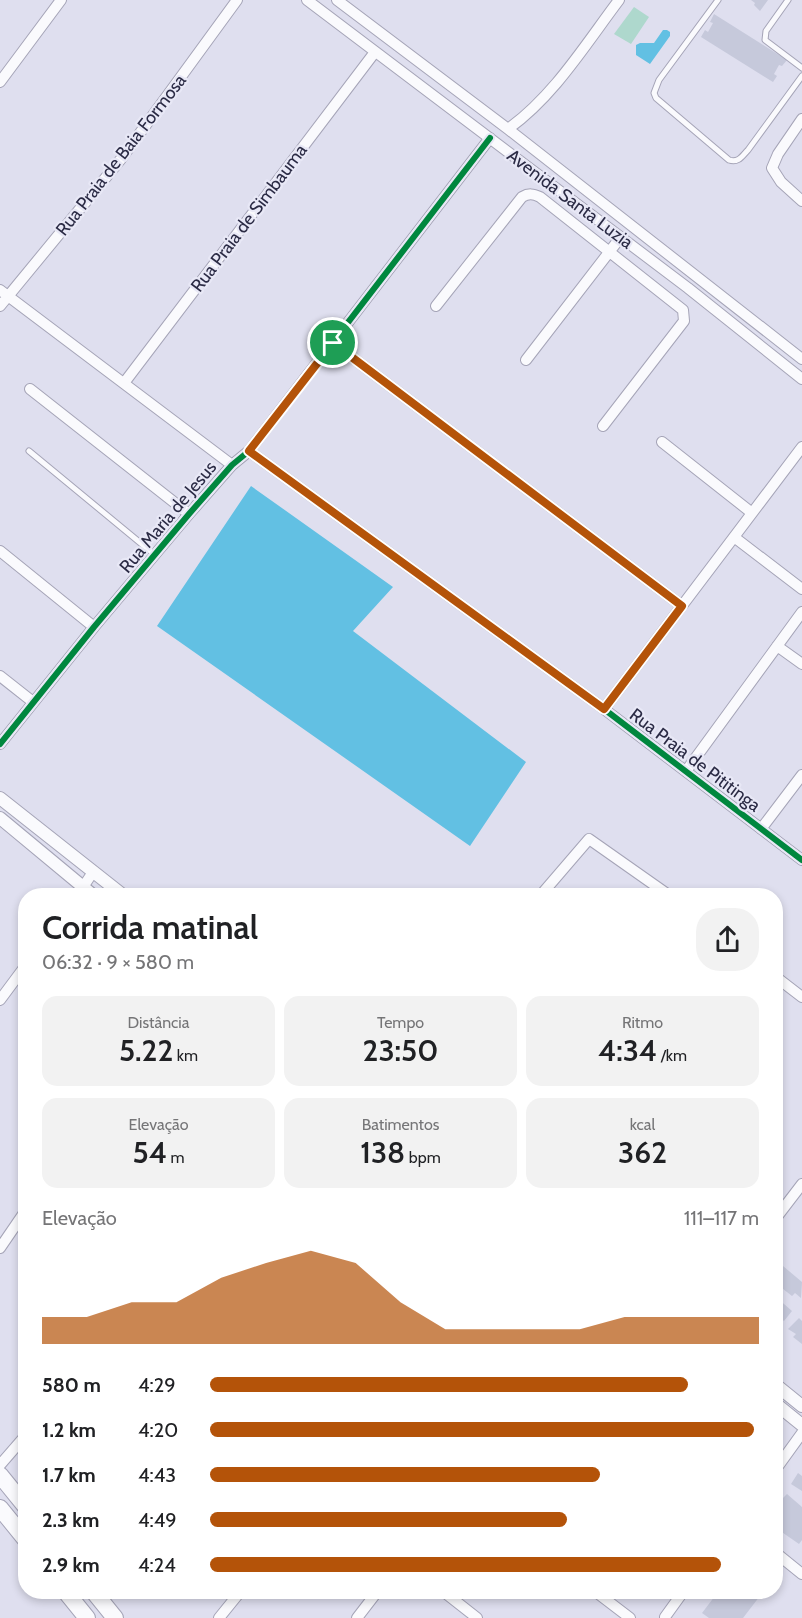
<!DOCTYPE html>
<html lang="pt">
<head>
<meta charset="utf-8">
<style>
  :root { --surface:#fff; --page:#f2f2f2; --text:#202124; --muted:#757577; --accent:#b45309 }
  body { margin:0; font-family:Cabin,sans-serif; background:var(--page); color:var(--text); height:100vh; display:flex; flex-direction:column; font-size:22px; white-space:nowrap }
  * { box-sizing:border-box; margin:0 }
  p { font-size:20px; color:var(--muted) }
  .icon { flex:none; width:33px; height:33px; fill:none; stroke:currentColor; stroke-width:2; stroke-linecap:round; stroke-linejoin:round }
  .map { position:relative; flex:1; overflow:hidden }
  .panel { position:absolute; left:18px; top:888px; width:765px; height:711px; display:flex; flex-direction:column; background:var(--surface); border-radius:24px; box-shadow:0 3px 9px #0003 }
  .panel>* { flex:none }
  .pin { position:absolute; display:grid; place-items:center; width:51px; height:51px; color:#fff; margin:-26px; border:3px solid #fff; border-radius:50%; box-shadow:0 2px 6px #0007 }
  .round { display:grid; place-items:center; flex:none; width:63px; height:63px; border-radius:24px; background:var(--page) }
  .head { display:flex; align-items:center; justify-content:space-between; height:102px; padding:0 24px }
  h1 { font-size:33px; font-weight:600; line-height:45px }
  .stats { display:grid; grid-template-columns:repeat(3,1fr); gap:9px; height:102px; padding:6px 24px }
  .stats div { display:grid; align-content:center; border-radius:15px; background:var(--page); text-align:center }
  .stats b { font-size:30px; font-weight:600 }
  .stats small { font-size:16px; font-weight:400 }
  .stats p { font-size:16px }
  .chart { height:168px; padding:12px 24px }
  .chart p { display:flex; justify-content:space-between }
  .chart svg { width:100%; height:108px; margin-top:6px; fill:var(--accent); opacity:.7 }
  ul { padding:0 24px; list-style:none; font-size:20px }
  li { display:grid; grid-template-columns:96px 72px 1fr; align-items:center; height:45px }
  li i { height:15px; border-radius:8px; background:var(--accent) }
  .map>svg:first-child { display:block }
  .garden { fill:#aed8cd }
  .water { fill:#62c0e3 }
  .building { fill:#c6c9db }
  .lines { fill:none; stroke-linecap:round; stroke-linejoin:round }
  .service-casing { stroke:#a5a4b7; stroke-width:7 }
  .minor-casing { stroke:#a5a4b7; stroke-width:12 }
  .tertiary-casing { stroke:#a5a4b7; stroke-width:14 }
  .primary-casing { stroke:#a5a4b7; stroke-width:18 }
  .service { stroke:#fafafd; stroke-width:5 }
  .minor { stroke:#fafafd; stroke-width:10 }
  .tertiary { stroke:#fafafd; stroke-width:12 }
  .primary { stroke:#fafafd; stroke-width:16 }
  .cycleway-casing { stroke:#e8e8f6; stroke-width:10 }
  .cycleway { stroke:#00873e; stroke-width:6 }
  .route-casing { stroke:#fff; stroke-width:12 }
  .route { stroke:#b45309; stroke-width:8 }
  .labels { text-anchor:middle; stroke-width:4.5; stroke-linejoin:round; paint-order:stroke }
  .street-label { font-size:18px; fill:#2b2b45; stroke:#e8e8f6 }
</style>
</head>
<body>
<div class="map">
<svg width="802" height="1618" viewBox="0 0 802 1618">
  <rect width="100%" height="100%" fill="#dfdfef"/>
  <path class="garden" d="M634,7l15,10 -18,27 -17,-10z"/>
  <path class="water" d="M663,30h4l3,2v4l-20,28 -14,-9v-10l4,-2h14z
    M251,486l142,101 -40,44 173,131 -56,84 -313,-220z"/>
  <path class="building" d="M751,0h17l-8,11 -6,-6 1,-2z
    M714,14l73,46 -5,6 -3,-1 -5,9 3,2 -4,6 -72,-45 4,-7 3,2 5,-9 -3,-1z
    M783,1266l19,16 -1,16 -6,-5 -3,3 -14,-11 3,-4 -5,-2v-5z
    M776,1297l16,14 -8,10 -6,-5 -2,2z
    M799,1318l3,3v23l-9,-7 3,-3 -8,-5z
    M798,1473l4,3v15l-11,-7z
    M787,1494l15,13v33l-3,4 -23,-16v-16l1,1 5,-7 -3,-4z
    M718,1592h45l-20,26h-34l-7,-5z"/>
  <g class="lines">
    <defs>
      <path id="service" d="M718,0l-59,80 -5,13 2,5 73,62c10,3 13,-4 19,-10l54,-74
        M788,0l-22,31 -1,9 37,28
        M29,451l126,104"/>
      <path id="minor" d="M307,0l381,288 114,91
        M337,0l171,129 294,230
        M0,82l61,-82
        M802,119l-24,35 -6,14 9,14 21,19
        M508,129c46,-33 77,-84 111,-129
        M0,290l232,175
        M0,306l121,-147 116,-159
        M436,306l86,-109c7,-4 11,-3 18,0l143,113 1,11 -81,105
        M333,343l349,263
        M526,360l94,-122
        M124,383l251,-331
        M30,389l159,125
        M662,442l90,71
        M249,451l355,258 198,151
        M734,537l68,52
        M0,551l94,76
        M777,646l25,18
        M0,676l33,26
        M604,709l198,-262
        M0,744l94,-117 95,-113 43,-49 17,-14 241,-313
        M686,771l116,-159
        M761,829l41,-54
        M77,896l16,-24
        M540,896l49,-57 81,57
        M776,977l26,20
        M0,1000l26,-35
        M776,1218l26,-34
        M0,1248l26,-38
        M0,1465l26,-30
        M776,1469l26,-36
        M776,1553l26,21
        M444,1592l33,26
        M596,1592l34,26
        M665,1617l18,-25
        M219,1618l21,-26
        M357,1618l20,-26"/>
      <path id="tertiary" d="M0,798l124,98
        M0,818l94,78
        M776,1385l26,21
        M776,1404l26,21"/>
      <path id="primary" d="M0,1475l26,32
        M0,1508l26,32
        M66,1592l21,26
        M94,1592l21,26"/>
    </defs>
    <use href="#service" class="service-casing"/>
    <use href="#minor" class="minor-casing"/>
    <use href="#tertiary" class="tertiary-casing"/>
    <use href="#primary" class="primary-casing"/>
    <use href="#service" class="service"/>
    <use href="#minor" class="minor"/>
    <use href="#tertiary" class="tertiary"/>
    <use href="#primary" class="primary"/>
    <defs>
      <path id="cycleway" d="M249,451l355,258 198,151
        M0,744l94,-117 95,-113 43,-49 17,-14 241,-313"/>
    </defs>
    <use href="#cycleway" class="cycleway-casing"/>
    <use href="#cycleway" class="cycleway"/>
  </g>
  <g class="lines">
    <defs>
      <path id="route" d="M333,343l349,263 -78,103 -355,-258z"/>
    </defs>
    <use href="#route" class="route-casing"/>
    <use href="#route" class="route"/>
  </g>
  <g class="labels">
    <g class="street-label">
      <text transform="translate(121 155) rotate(-52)" y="6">Rua Praia de Baia Formosa</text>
      <text transform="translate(570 199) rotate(37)" y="6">Avenida Santa Luzia</text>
      <text transform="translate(249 218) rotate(-53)" y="6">Rua Praia de Simbauma</text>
      <text transform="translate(168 517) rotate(-50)" y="6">Rua Maria de Jesus</text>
      <text transform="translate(695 760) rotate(37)" y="6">Rua Praia de Pititinga</text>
    </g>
  </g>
</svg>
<div class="pin" style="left:333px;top:343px;background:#1e9e55"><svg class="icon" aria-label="arrive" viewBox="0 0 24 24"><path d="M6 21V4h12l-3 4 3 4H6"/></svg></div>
<section class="panel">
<div class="head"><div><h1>Corrida matinal</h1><p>06:32 · 9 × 580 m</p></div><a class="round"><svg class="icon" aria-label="share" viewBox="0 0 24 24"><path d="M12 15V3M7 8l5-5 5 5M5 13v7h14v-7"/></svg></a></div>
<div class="stats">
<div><p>Distância</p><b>5.22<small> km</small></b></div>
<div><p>Tempo</p><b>23:50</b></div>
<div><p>Ritmo</p><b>4:34<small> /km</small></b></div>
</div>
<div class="stats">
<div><p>Elevação</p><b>54<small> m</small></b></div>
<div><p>Batimentos</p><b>138<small> bpm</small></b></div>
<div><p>kcal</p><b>362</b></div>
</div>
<div class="chart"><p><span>Elevação</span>111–117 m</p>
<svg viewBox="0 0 160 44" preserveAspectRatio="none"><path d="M0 44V33L10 33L20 27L30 27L40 17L50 11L60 6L70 11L80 27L90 38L100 38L110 38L120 38L130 33L140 33L150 33L160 33V44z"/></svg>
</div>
<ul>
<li><b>580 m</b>4:29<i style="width:87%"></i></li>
<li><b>1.2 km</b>4:20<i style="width:99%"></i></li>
<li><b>1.7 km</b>4:43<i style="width:71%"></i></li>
<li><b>2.3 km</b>4:49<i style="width:65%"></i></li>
<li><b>2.9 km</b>4:24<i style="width:93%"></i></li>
</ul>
</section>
</div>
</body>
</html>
